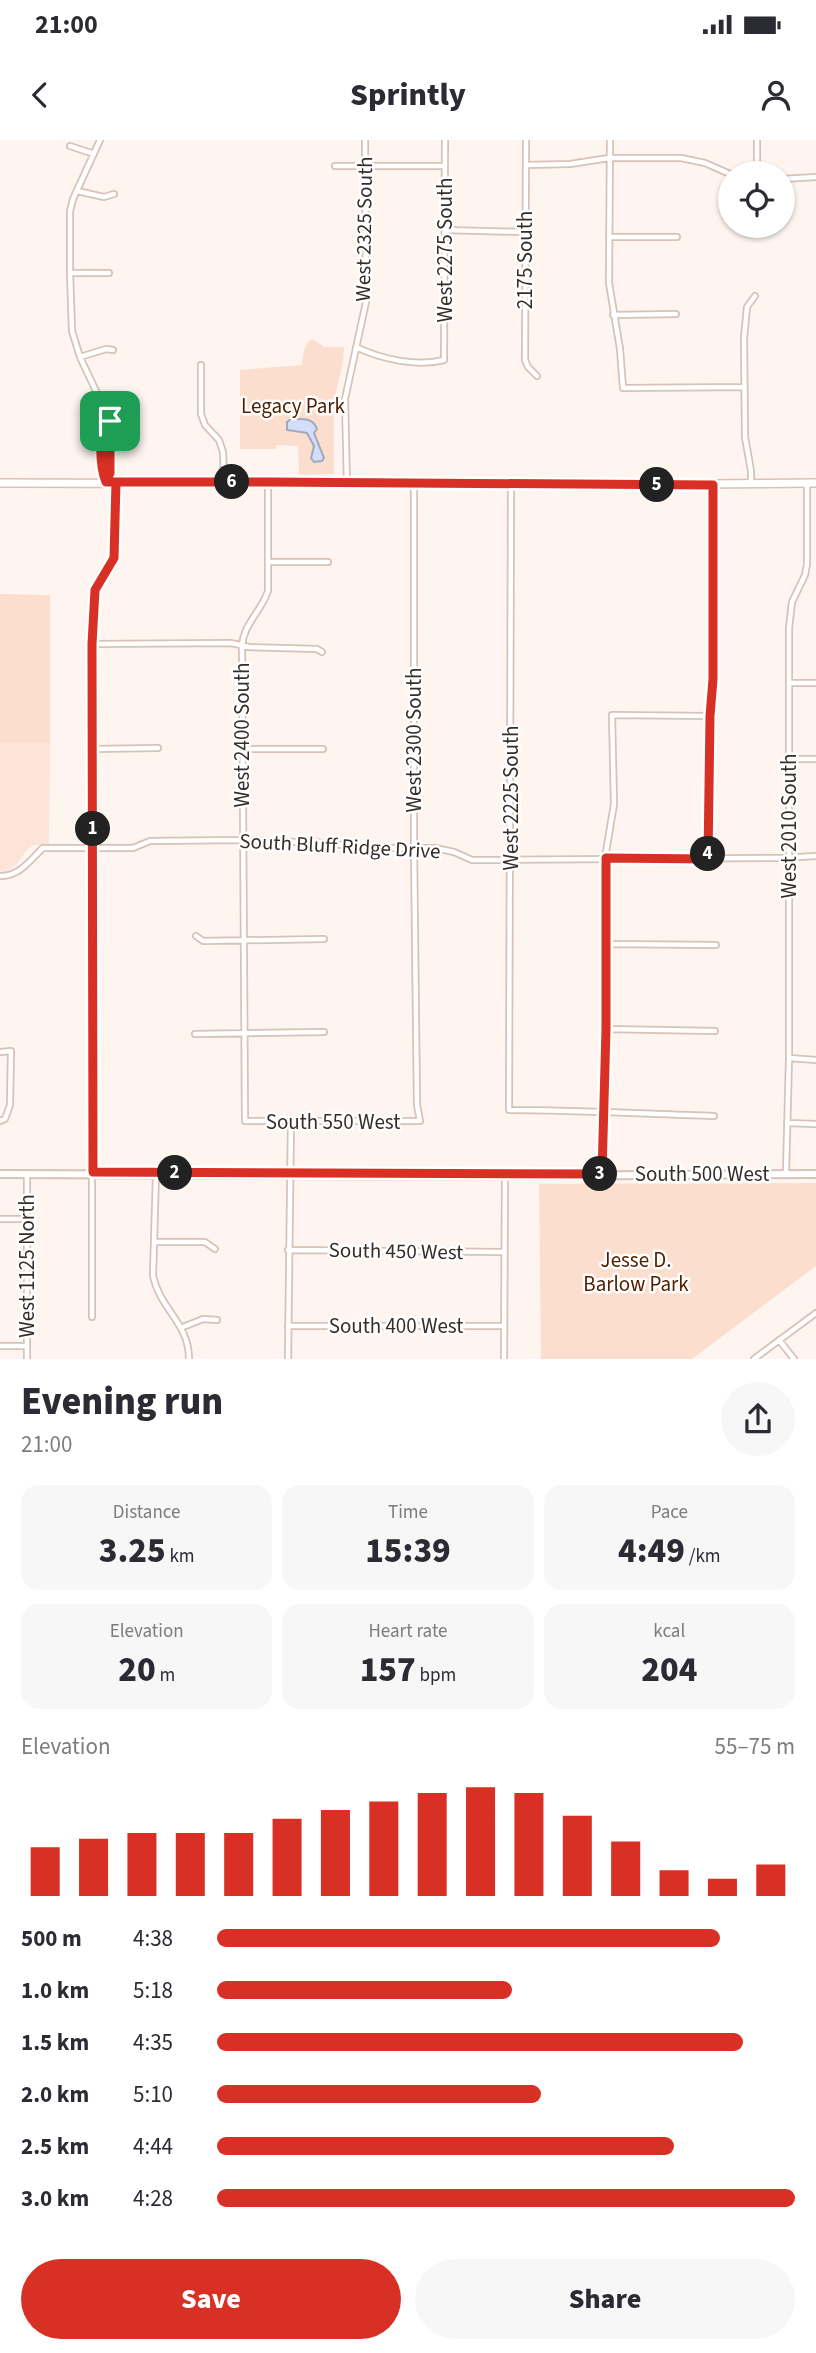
<!DOCTYPE html>
<html lang="en">
<head>
<meta charset="utf-8">
<style>
  :root { --surface:#fff; --page:#f7f7f7; --text:#2b2b33; --muted:#7c7c81; --accent:#d93025 }
  body { margin:0; font-family:"Source Sans 3",sans-serif; background:var(--page); color:var(--text); height:100vh; display:flex; flex-direction:column; font-size:26px; white-space:nowrap }
  * { box-sizing:border-box; margin:0 }
  p { font-size:23px; color:var(--muted) }
  .icon { flex:none; width:38px; height:38px; fill:none; stroke:currentColor; stroke-width:2; stroke-linecap:round; stroke-linejoin:round }
  .map { position:relative; height:1219px; overflow:hidden }
  .drawer { display:flex; flex-direction:column; background:var(--surface); flex:1 }
  .drawer>* { flex:none }
  .buttons { position:absolute; left:718px; top:21px; display:grid; gap:14px }
  .buttons a { display:grid; place-items:center; width:77px; height:77px; border-radius:50%; background:var(--surface); box-shadow:0 2px 5px #0004; font-size:35px }
  .pin { position:absolute; display:grid; place-items:center; width:60px; height:60px; color:#fff; margin:-30px; border-radius:14px; box-shadow:0 4px 10px #0006 }
  .km { position:absolute; width:35px; height:35px; margin:-18px; border-radius:50%; background:#222; color:#fff; font-size:19px; line-height:35px; text-align:center }
  .round { display:grid; place-items:center; flex:none; width:74px; height:74px; border-radius:37px; background:var(--page) }
  .overview { display:flex; align-items:center; justify-content:space-between; height:119px; padding:0 21px }
  h1 { font-size:38px; font-weight:800; line-height:52px }
  .stats { display:grid; grid-template-columns:repeat(3,1fr); gap:10px; height:119px; padding:7px 21px }
  .stats div { display:grid; align-content:center; border-radius:18px; background:var(--page); text-align:center }
  .stats b { font-size:35px; font-weight:800 }
  .stats small { font-size:19px; font-weight:400 }
  .stats p { font-size:19px }
  .chart { height:196px; padding:14px 21px }
  .chart p { display:flex; justify-content:space-between }
  .chart svg { width:100%; height:126px; margin-top:7px; stroke:var(--accent); stroke-width:6 }
  .cta { display:flex; gap:14px; margin-top:auto; padding:14px 21px }
  .cta a { flex:1; height:80px; border-radius:42px; background:var(--accent); color:#fff; font-size:28px; font-weight:800; line-height:80px; text-align:center }
  .cta a+a { background:var(--page); color:var(--text) }
  ul { padding:0 21px; list-style:none; font-size:23px }
  li { display:grid; grid-template-columns:112px 84px 1fr; align-items:center; height:52px }
  li i { height:18px; border-radius:9px; background:var(--accent) }
  .status { display:flex; justify-content:space-between; align-items:center; height:49px; padding:0 35px; background:var(--surface); direction:ltr }
  .status svg { height:19px; fill:currentColor }
  header { display:flex; justify-content:space-between; align-items:center; height:91px; padding:0 21px; background:var(--surface); font-size:32px; font-weight:800 }
  .map>svg:first-child { display:block }
  .built { fill:#fce4d8 }
  .green { fill:#fcdecf }
  .water { fill:#d2defc; stroke:#a3a9bd; stroke-width:2 }
  .lines { fill:none; stroke-linecap:round; stroke-linejoin:round }
  .minor-casing { stroke:#d7c2b7; stroke-width:8 }
  .tertiary-casing { stroke:#d7c2b7; stroke-width:10 }
  .secondary-casing { stroke:#d7c2b7; stroke-width:10 }
  .minor { stroke:#fff; stroke-width:4.5 }
  .tertiary { stroke:#fff; stroke-width:6 }
  .secondary { stroke:#fff; stroke-width:7 }
  .route-casing { stroke:#fff; stroke-width:14 }
  .route { stroke:#d93025; stroke-width:9 }
  .labels { text-anchor:middle; stroke-width:5; stroke-linejoin:round; paint-order:stroke }
  .street-label { font-size:21px; fill:#362d29; stroke:#fff }
  .park-label { font-size:21px; fill:#512100; stroke:#fff }
</style>
</head>
<body>
<div class="status"><b>21:00</b><svg viewBox="0 0 49 12"><path d="M0 12V9h3v3zM5 12V6h3v6zM10 12V3h3v9zM15 12V0h3v12zM26 1h20v11H26zM47 4h2v5h-2z"/></svg></div>
<header><svg class="icon" aria-label="back" viewBox="0 0 24 24"><path d="M15 5l-7 7 7 7"/></svg>Sprintly<svg class="icon" aria-label="person" viewBox="0 0 24 24"><circle cx="12" cy="8" r="4"/><path d="M4 21q1-7 8-7t8 7"/></svg></header>
<div class="map">
<svg width="816" height="1219" viewBox="0 0 816 1219">
  <rect width="100%" height="100%" fill="#fef5f0"/>
  <path class="built" d="M0,603h50l-1,101 -17,2 -6,5 -10,14 -11,7 -5,-1z"/>
  <path class="green" d="M312,199l13,8h19l-1,15 -9,39v73l-35,1 -1,-29 -22,-1v4h-36v-79l62,-5c1,-9 1,-21 10,-26z
    M0,454l50,1v148h-50z
    M816,1043v83l-124,93h-151l-2,-175z"/>
  <path class="water" d="M291,279c11,0 22,-2 26,10l-3,4 10,25 -2,3 -8,1 -3,-4 3,-12 -7,-13 -20,-3v-8z"/>
  <g class="lines">
    <defs>
      <path id="minor" d="M100,0l-27,59 -3,12v62l2,58 8,26 30,64v52l-4,9
        M526,0l-1,220 3,7 9,9
        M610,0l-1,143 11,66 3,39 121,-1
        M757,0v33
        M70,6l24,8
        M526,25l44,-1 39,-6h72l24,5 25,11
        M335,26h110
        M782,39l34,-2
        M77,51l27,6 10,-3
        M445,90l79,2
        M609,97h68
        M70,133h39
        M613,175l63,-1
        M356,207c25,12 60,20 88,13l1,-220
        M80,217l26,-8 7,1
        M201,225v49l4,11 14,15 4,12 1,30
        M105,273c-6,16 -6,54 1,69
        M268,343v108c-7,21 -25,33 -26,56l3,474h175l-3,-16 -3,-257v-363
        M751,343v-12l-6,-34 -1,-99 3,-31 8,-11
        M347,344l-2,-85 21,-97 -1,-162
        M511,346l-2,624c69,0 137,4 205,6
        M269,422h59
        M92,504l139,-1 18,4 68,2 5,3
        M789,543h27
        M93,609l65,-1
        M242,609h81
        M789,619h27
        M708,719l2,-143 3,-37v-194
        M0,736c20,0 29,-15 43,-28h90l17,-7 92,-1 85,3 36,5h72l19,4 18,8 309,-2 35,-2
        M196,796l7,5 121,-2
        M606,804l110,1
        M606,889l109,2
        M195,894l129,-2
        M0,912l11,-1 -1,54 -5,14 -5,2
        M789,918l27,2
        M787,983l29,1
        M786,1033l3,-115v-430l3,-26 13,-27 2,-11v-81
        M27,1034v185
        M156,1034l-3,102c7,33 36,47 36,83
        M602,1034l4,-145 -1,-171 9,-54 -2,-89 98,1
        M0,1079h27
        M154,1102h51l10,7
        M288,1110l216,2
        M92,1177v-673l3,-54 19,-32 2,-75
        M288,1186h215
        M183,1187l20,-8 14,1
        M779,1200l15,19
        M0,1206h27
        M288,1219l3,-239
        M504,1219l1,-183
        M754,1219l62,-46"/>
      <path id="tertiary" d="M0,1034l505,2 311,-2"/>
      <path id="secondary" d="M0,343l592,2 224,-2"/>
    </defs>
    <use href="#minor" class="minor-casing"/>
    <use href="#tertiary" class="tertiary-casing"/>
    <use href="#secondary" class="secondary-casing"/>
    <use href="#minor" class="minor"/>
    <use href="#tertiary" class="tertiary"/>
    <use href="#secondary" class="secondary"/>
  </g>
  <g class="lines">
    <defs>
      <path id="route" d="M110,281v52l-4,9h10l-2,76 -19,32 -3,54 1,528 509,2 4,-145v-171l102,1 2,-143 3,-37v-194l-445,-3h-162c-7,-16 -7,-54 0,-70l4,9"/>
    </defs>
    <use href="#route" class="route-casing"/>
    <use href="#route" class="route"/>
  </g>
  <g class="labels">
    <g class="street-label">
      <text transform="translate(364 89) rotate(-89)" y="7">West 2325 South</text>
      <text transform="translate(445 110) rotate(-90)" y="7">West 2275 South</text>
      <text transform="translate(525 120) rotate(-90)" y="7">2175 South</text>
      <text transform="translate(242 595) rotate(-90)" y="7">West 2400 South</text>
      <text transform="translate(414 600) rotate(-90)" y="7">West 2300 South</text>
      <text transform="translate(511 658) rotate(-90)" y="7">West 2225 South</text>
      <text transform="translate(789 686) rotate(-90)" y="7">West 2010 South</text>
      <text transform="translate(340 706) rotate(3)" y="7">South Bluff Ridge Drive</text>
      <text x="333" y="989">South 550 West</text>
      <text x="702" y="1041">South 500 West</text>
      <text transform="translate(396 1111) rotate(1)" y="7">South 450 West</text>
      <text transform="translate(27 1126) rotate(-90)" y="7">West 1125 North</text>
      <text x="396" y="1193">South 400 West</text>
    </g>
    <g class="park-label">
      <text x="293" y="273">Legacy Park</text>
      <text x="636" y="1127">Jesse D.<tspan x="636" dy="24">Barlow Park</tspan></text>
    </g>
  </g>
</svg>
<div class="buttons">
<a><svg class="icon" aria-label="locate" viewBox="0 0 24 24"><circle cx="12" cy="12" r="6"/><path d="M12 2v4M12 18v4M2 12h4M18 12h4"/></svg></a>
</div>
<div class="pin" style="left:110px;top:281px;background:#1e9e55"><svg class="icon" aria-label="arrive" viewBox="0 0 24 24"><path d="M6 21V4h12l-3 4 3 4H6"/></svg></div>
<b class="km" style="left:93px;top:689px">1</b>
<b class="km" style="left:175px;top:1033px">2</b>
<b class="km" style="left:600px;top:1034px">3</b>
<b class="km" style="left:708px;top:714px">4</b>
<b class="km" style="left:657px;top:345px">5</b>
<b class="km" style="left:232px;top:342px">6</b>
</div>
<section class="drawer">
<div class="overview"><div><h1>Evening run</h1><p>21:00</p></div><a class="round"><svg class="icon" aria-label="share" viewBox="0 0 24 24"><path d="M12 15V3M7 8l5-5 5 5M5 13v7h14v-7"/></svg></a></div>
<div class="stats">
<div><p>Distance</p><b>3.25<small> km</small></b></div>
<div><p>Time</p><b>15:39</b></div>
<div><p>Pace</p><b>4:49<small> /km</small></b></div>
</div>
<div class="stats">
<div><p>Elevation</p><b>20<small> m</small></b></div>
<div><p>Heart rate</p><b>157<small> bpm</small></b></div>
<div><p>kcal</p><b>204</b></div>
</div>
<div class="chart"><p><span>Elevation</span>55–75 m</p>
<svg viewBox="0 0 160 44" preserveAspectRatio="none"><path d="M5 44V27M15 44V24M25 44V22M35 44V22M45 44V22M55 44V17M65 44V14M75 44V11M85 44V8M95 44V6M105 44V8M115 44V16M125 44V25M135 44V35M145 44V38M155 44V33"/></svg>
</div>
<ul>
<li><b>500 m</b>4:38<i style="width:87%"></i></li>
<li><b>1.0 km</b>5:18<i style="width:51%"></i></li>
<li><b>1.5 km</b>4:35<i style="width:91%"></i></li>
<li><b>2.0 km</b>5:10<i style="width:56%"></i></li>
<li><b>2.5 km</b>4:44<i style="width:79%"></i></li>
<li><b>3.0 km</b>4:28<i style="width:100%"></i></li>
</ul>
<div class="cta"><a>Save</a><a>Share</a></div>
</section>
</body>
</html>
